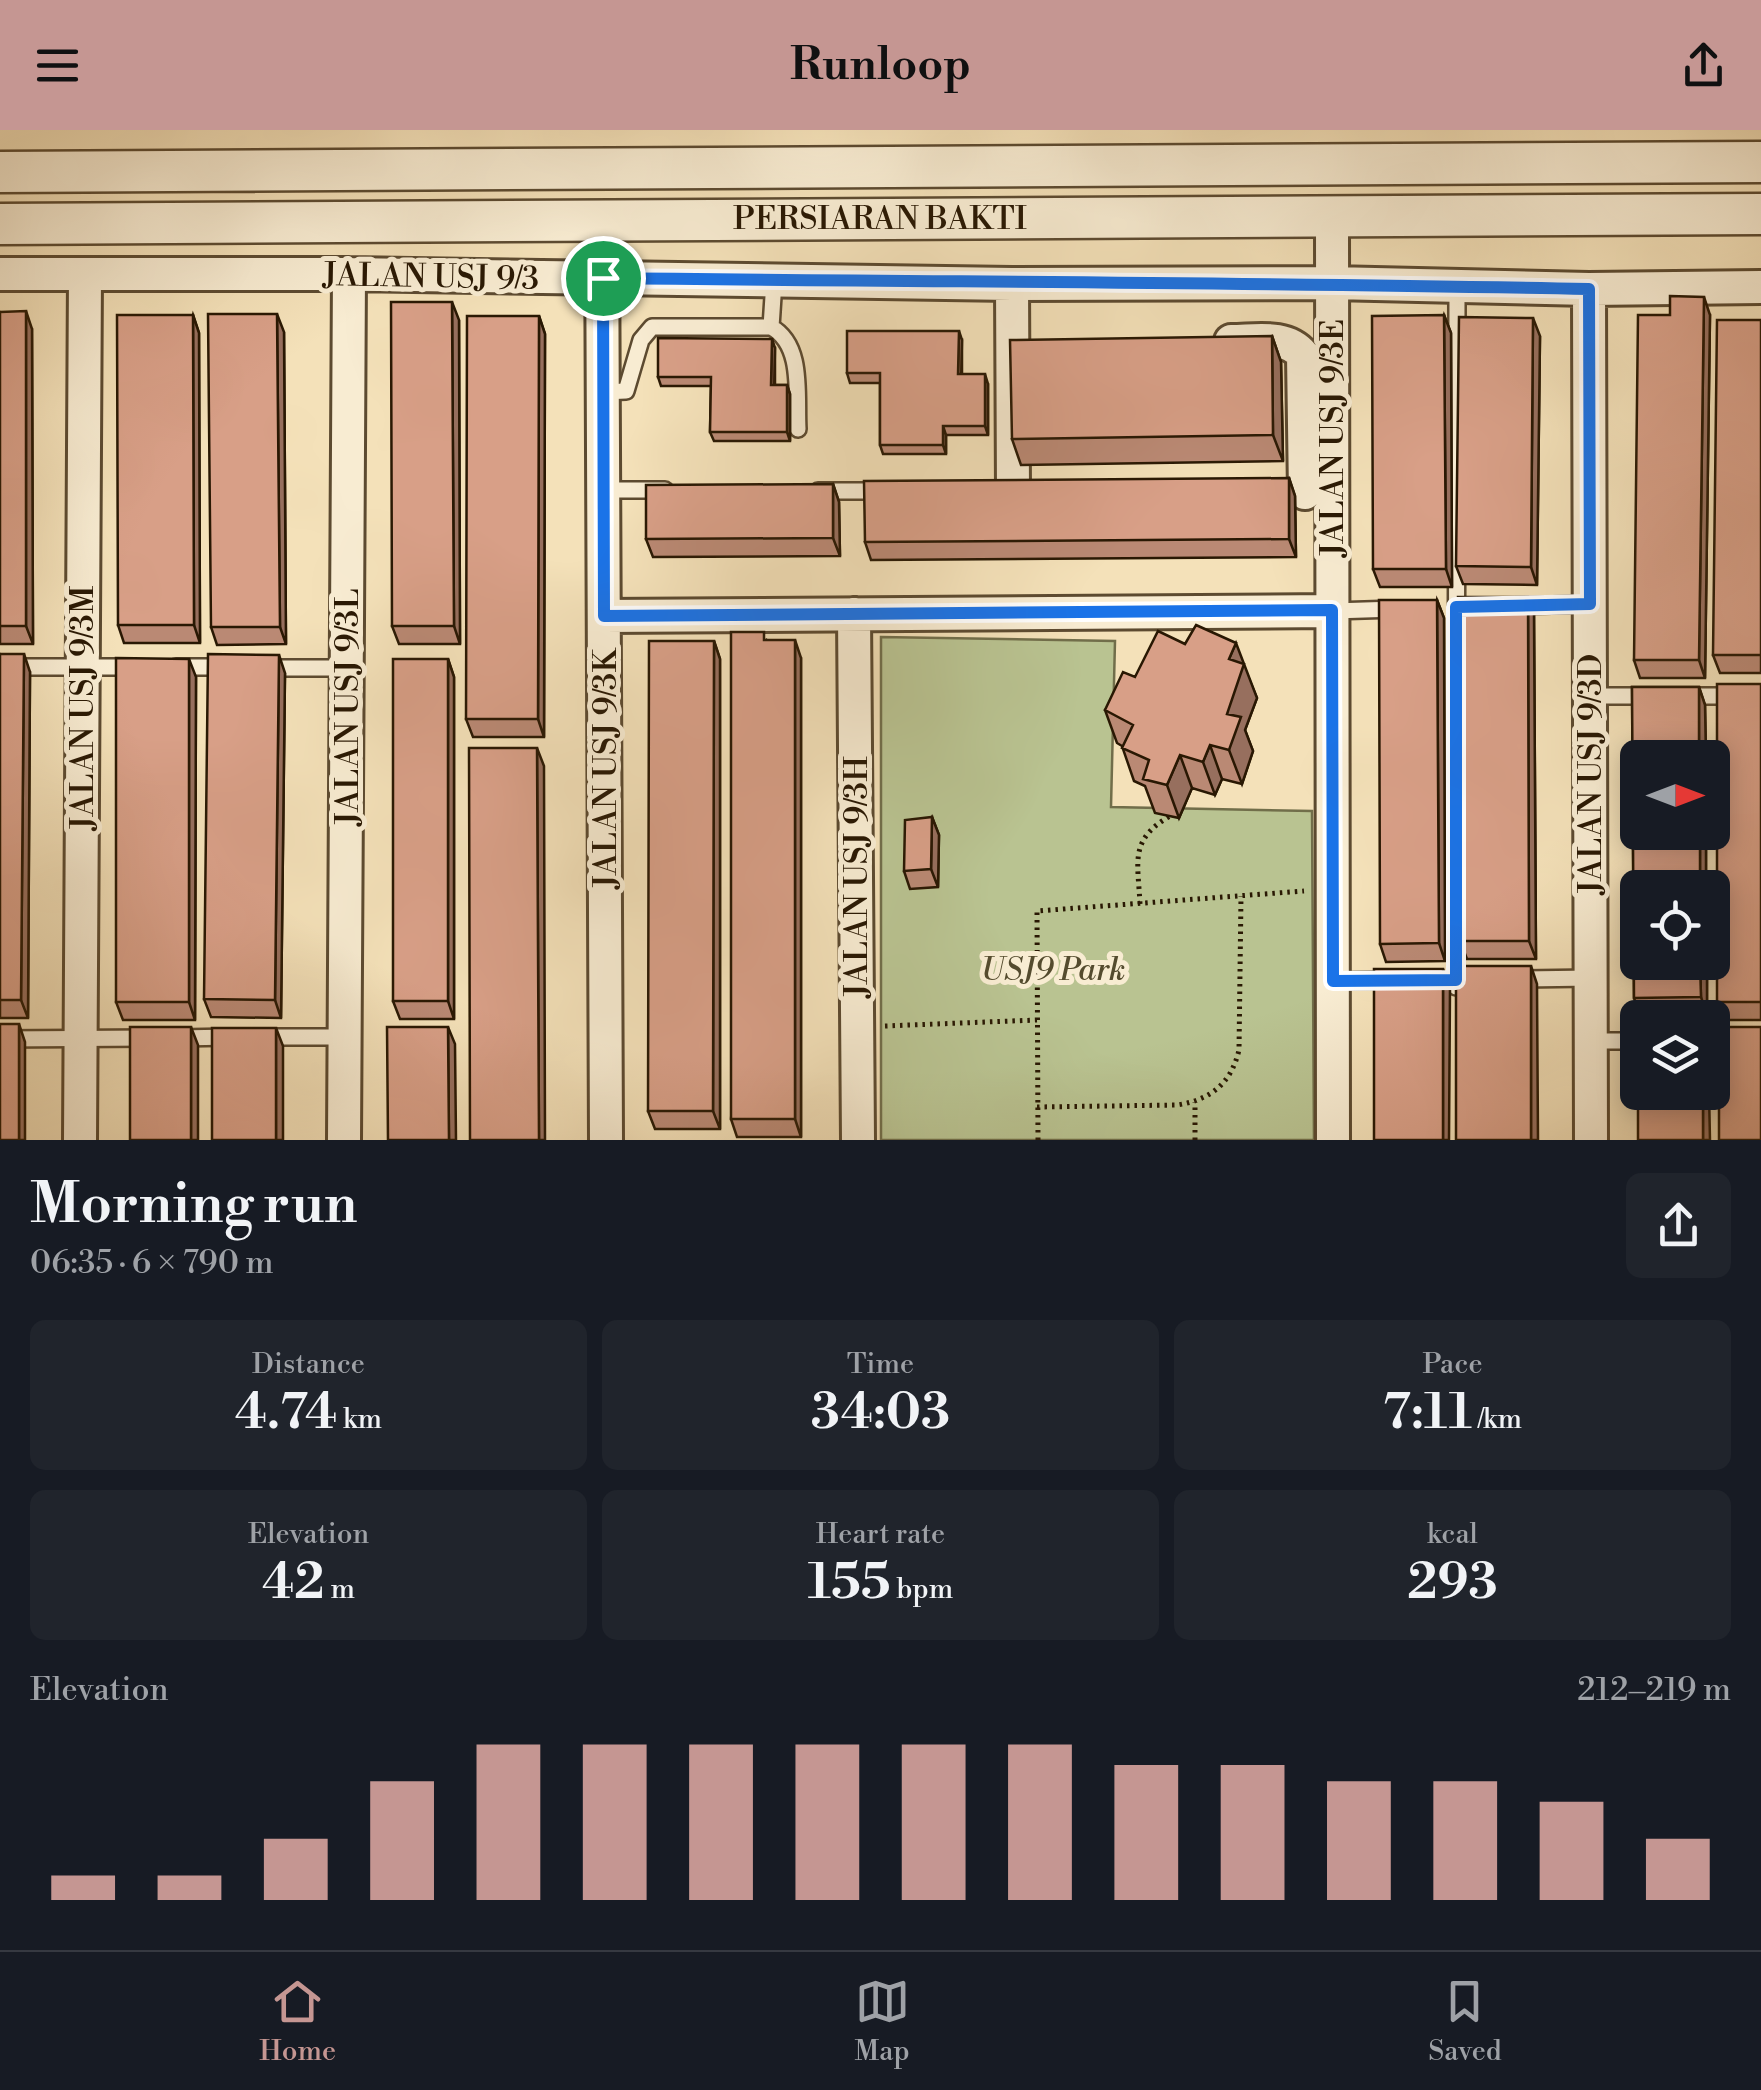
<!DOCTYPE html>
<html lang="en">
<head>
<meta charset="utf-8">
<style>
  :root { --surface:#171b24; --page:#20242c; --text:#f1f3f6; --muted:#9ea1a6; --line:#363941; --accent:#c59692 }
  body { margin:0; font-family:"Libre Bodoni",serif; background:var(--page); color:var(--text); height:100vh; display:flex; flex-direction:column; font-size:38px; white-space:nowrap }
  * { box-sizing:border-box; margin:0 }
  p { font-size:32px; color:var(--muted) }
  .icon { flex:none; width:55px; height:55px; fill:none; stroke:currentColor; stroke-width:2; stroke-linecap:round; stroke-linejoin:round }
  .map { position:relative; height:1010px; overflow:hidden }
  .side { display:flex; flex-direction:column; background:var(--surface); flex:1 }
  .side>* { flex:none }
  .needle { width:65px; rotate:90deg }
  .controls { position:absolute; left:1620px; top:610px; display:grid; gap:20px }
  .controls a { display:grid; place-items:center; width:110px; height:110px; border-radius:15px; background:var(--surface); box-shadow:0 5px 25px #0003; font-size:50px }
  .pin { position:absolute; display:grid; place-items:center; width:85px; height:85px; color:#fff; margin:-42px; border:5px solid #fff; border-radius:50%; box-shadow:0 2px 10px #0007 }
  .round { display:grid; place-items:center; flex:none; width:105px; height:105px; border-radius:15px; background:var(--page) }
  .overview { display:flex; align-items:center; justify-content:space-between; height:170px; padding:0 30px }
  h1 { font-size:55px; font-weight:600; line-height:75px }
  .stats { display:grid; grid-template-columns:repeat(3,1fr); gap:15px; height:170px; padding:10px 30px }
  .stats div { display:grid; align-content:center; border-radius:15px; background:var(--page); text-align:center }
  .stats b { font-size:50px; font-weight:600 }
  .stats small { font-size:28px; font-weight:400 }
  .stats p { font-size:28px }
  .chart { height:280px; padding:20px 30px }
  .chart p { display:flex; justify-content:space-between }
  .chart svg { width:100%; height:180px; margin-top:10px; stroke:var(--accent); stroke-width:6 }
  header { display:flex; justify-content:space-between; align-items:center; height:130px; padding:0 30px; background:var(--accent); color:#111; font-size:45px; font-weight:600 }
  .dock { display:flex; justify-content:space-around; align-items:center; height:140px; border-top:2px solid var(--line); background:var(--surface); font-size:28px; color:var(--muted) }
  .dock a { display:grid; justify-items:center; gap:5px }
  .dock .on { color:var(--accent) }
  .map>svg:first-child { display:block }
  .green { fill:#b9c391; stroke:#716e4a; stroke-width:2.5 }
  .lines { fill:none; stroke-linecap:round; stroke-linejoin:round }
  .service-casing { stroke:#5c4a30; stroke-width:20 }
  .minor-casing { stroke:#5c4a30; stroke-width:38 }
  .tertiary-casing { stroke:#5c4a30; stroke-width:45 }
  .path { stroke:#291803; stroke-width:5; stroke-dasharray:2.5 5; stroke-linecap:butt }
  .service { stroke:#f8ecd2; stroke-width:15 }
  .minor { stroke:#f8ecd2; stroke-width:32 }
  .tertiary { stroke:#f8ecd2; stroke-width:40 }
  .wall { fill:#ba8974; stroke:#291803; stroke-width:2.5 }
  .shaded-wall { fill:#976f5e; stroke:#291803; stroke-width:2.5 }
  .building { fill:#d89f87; stroke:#291803; stroke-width:2.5 }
  .route-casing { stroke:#fff; stroke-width:20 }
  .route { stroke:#1a73e8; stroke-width:12 }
  .labels { text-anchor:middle; stroke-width:10; stroke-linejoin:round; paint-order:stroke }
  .street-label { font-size:32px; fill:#291803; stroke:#f8ecd2 }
  .park-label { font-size:32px; font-style:italic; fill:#544b2e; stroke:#f8ecd2 }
</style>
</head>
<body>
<header><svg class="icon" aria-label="menu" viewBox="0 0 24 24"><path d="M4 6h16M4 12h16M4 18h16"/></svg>Runloop<svg class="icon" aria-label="share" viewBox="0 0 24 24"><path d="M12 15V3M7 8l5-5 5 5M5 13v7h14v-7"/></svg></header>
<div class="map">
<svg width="1761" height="1010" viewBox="0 0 1761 1010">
  <rect width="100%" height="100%" fill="#f4e1b9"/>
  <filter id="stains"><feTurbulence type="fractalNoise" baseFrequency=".002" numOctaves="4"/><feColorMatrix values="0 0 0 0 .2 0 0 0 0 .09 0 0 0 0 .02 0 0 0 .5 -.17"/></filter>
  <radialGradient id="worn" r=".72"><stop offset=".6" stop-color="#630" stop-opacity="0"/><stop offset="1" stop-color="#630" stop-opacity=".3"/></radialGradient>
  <path class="green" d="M881,507l234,4 -4,166 201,4 2,329h-433z"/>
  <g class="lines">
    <defs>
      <path id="service" d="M771,197l3,-46
        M603,262l23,-1 15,-51 11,-13h119c33,18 25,68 27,102
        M604,360h61
        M818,361h67
        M1514,476l76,-2
        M1333,481l63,-2
        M0,537h133
        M176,537h52
        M266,538h81
        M1590,566h62
        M1685,566h76
        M1515,849l76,-1
        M1333,851l59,-1
        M1456,857l1,-701
        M259,907h86
        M179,908l52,-1
        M0,909l151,-1
        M1591,911h47
        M1712,911l49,1"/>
      <path id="minor" d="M1332,86l1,924
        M602,89l4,921
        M0,144h349l663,10 320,-1 257,6 172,-2
        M1012,154l1,208
        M1589,159l2,851
        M1231,211c25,0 55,-7 72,14l2,138
        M854,484l4,526
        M604,486l729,-5
        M80,1010l5,-865
        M344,1010l5,-866"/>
      <path id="tertiary" d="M0,42l1761,-10
        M0,94l1761,-10"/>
    </defs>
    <use href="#service" class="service-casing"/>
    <use href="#minor" class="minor-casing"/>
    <use href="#tertiary" class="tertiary-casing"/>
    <path class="path" d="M1140,774c-2,-43 -11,-64 30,-88
      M885,896l152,-6
      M1037,977l140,-2c33,-5 54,-21 62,-55l2,-154
      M1038,1010l-1,-229 267,-20
      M1195,1010v-38"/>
    <use href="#service" class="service"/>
    <use href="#minor" class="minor"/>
    <use href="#tertiary" class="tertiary"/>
  </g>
  <path class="wall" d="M0,182l32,17 1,315h-33z
    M193,185l6,18 1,310h-76l-6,-18z
    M1444,185l7,18 1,254h-72l-7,-18z
    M1670,185h40l-5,363h-65l-6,-18z
    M539,186l6,18 -1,403h-71l-7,-18z
    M459,190l1,324h-61l-7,-18z
    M1761,190v353h-41l-7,-18z
    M284,202l2,312 -69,1 -6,-18z
    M1272,206l9,26 2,99 -262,4 -9,-26z
    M1540,206l-3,249 -74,-1 -7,-18z
    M962,210v34l26,10v51h-42v19h-63l-3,-9v-62h-30l-3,-10z
    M775,218v37h12l3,9v47h-76l-4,-9 1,-46h-50l-3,-9z
    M1289,348l6,18 1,61 -425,3 -6,-18z
    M833,354l6,18 1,54 -187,1 -7,-18z
    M1437,470l7,18 1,343 -59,1 -6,-18z
    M1534,485l2,344h-69l-7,-18z
    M767,510l34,18v479h-64l-6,-18z
    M714,511l6,18v470h-65l-7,-18z
    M1185,514l58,20 14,34 -12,32 8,21 -11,33 -20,-5 -7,16 -23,-7 -13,30 -24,-5 -10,-27 -11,-5 -12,-35 -5,-3 -12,-33 30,-33z
    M0,524l30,18 -2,346h-28z
    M448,529l6,18v342h-54l-7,-18z
    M285,543l-4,345 -70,-1 -7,-18z
    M196,547l-1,343h-72l-7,-18z
    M1761,554v336h-38l-6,-18z
    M1632,557h67l6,18 1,53h-68v74h68v56h-68v74h69v53l-67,1 -6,-18z
    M932,687l7,18 -1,52 -28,2 -6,-18z"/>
  <path class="shaded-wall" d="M1704,167l6,18 -5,363 -6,-18z
    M452,172l7,18 1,324 -6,-18z
    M26,181l6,18 1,315 -7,-18z
    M277,184l7,18 2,312 -6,-17z
    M193,185l6,18 1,310 -6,-18z
    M1444,185l7,18 1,254 -6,-18z
    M539,186l6,18 -1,403 -6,-18z
    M1533,188l7,18 -3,249 -6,-18z
    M959,201l3,9 -1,44 -3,-10z
    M1272,206l9,26 2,99 -10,-26z
    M772,209l3,9 -1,46 -3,-9z
    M985,244l3,10v51l-3,-9z
    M787,255l3,9v47l-3,-9z
    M943,296l3,9v19l-3,-9z
    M1289,348l6,18 1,61 -7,-18z
    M833,354l6,18 1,54 -7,-18z
    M1528,467l6,18 2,344 -7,-18z
    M1437,470l7,18 1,343 -6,-18z
    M795,510l6,18v479l-6,-18z
    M714,511l6,18v470l-7,-18z
    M1236,513l21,55 -12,32 8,21 -11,33 -13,-34 -2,-36 2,-55z
    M24,524l6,18 -2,346 -7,-18z
    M279,525l6,18 -4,345 -6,-18z
    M189,529l7,18 -1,343 -6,-18z
    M448,529l6,18v342l-6,-18z
    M1699,557l6,18 1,53h-7z
    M1210,615l12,34 -7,16 -12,-33z
    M537,618l7,18 1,374h-6z
    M1180,625l12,33 -13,30 -12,-33z
    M932,687l7,18 -1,52 -7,-18z
    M1700,702h6v56h-6z
    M1700,832h7v53l-6,-18z
    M1531,836l6,18 1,156h-7z
    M1443,839l7,18 -1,153h-6z
    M19,894l6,18v98h-6z
    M191,897l7,18v95h-7z
    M448,897l7,17 1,96h-7z
    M276,898l7,18v94h-7z
    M1703,962h6l1,48h-7z"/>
  <path class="building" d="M1670,166l34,1 -5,363h-65l4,-345h32z
    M391,172h61l2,324h-62z
    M26,181v315h-26v-314z
    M208,184h69l3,313h-69z
    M117,185h76l1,310h-76z
    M1444,185l2,254h-73l-1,-253z
    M467,186h72l-1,403h-72z
    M1459,187l74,1 -2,249 -75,-1z
    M1717,190h44v335h-48z
    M847,201h112l-1,43h27v52h-42v19h-63v-72h-33z
    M1272,206l1,99 -261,4 -2,-99z
    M658,208l114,1 -1,46h16v47h-77l1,-55h-53z
    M1289,348v61l-424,3 -1,-61z
    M833,354v54l-187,1v-54z
    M1458,467h70l1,344h-69z
    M1379,470h58l2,343 -59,1z
    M1196,495l40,18 -7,16 15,5 -17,50 14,3 -12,33 -19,-5 -7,17 -23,-7 -13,30 -24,-6 6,-19 -27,-12 11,-23 -28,-15 18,-38 12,5 23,-46 27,13z
    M731,502h33v8h31v479h-64z
    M649,511h65l-1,470h-65z
    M0,524h24l-3,346h-21z
    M208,524l71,1 -4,345 -71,-1z
    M116,528l73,1v343h-73z
    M393,529h55v342h-55z
    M1717,554h44v318h-44z
    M1632,557h67v71h-61v74h62v56h-62v74h62l1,35 -67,1z
    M469,618h68l2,392h-69z
    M932,687l-1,52 -27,2 1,-51z
    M1456,836h75v174h-75z
    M1374,839h69v171h-69z
    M0,894h19v116h-19z
    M130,897h61v113h-61z
    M387,897h61l1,113h-61z
    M1719,897h42v113h-42z
    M212,898h64v112h-64z
    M1638,962h65v48h-65z"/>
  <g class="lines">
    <defs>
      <path id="route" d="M603,148c329,4 657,4 986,11l1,315 -134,3v373l-123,1 -1,-371 -728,6z"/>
    </defs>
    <use href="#route" class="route-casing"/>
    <use href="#route" class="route"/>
  </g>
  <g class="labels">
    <g class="street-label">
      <text x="880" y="99">PERSIARAN BAKTI</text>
      <text transform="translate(431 146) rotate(1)" y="11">JALAN USJ 9/3</text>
      <text transform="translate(1332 308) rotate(-90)" y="11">JALAN USJ 9/3E</text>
      <text transform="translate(347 577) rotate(-90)" y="11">JALAN USJ 9/3L</text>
      <text transform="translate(82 578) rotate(-90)" y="11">JALAN USJ 9/3M</text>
      <text transform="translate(605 639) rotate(-90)" y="11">JALAN USJ 9/3K</text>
      <text transform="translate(1590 644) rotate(-90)" y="11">JALAN USJ 9/3D</text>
      <text transform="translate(856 747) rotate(-90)" y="11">JALAN USJ 9/3H</text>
    </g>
    <g class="park-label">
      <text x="1053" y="850">USJ9 Park</text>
    </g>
  </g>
  <rect width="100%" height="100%" filter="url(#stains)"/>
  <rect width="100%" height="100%" fill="url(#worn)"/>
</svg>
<div class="controls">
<a><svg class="needle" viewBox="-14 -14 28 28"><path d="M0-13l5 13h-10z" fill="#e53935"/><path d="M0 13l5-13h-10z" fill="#9ea1a6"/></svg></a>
<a><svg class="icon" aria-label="locate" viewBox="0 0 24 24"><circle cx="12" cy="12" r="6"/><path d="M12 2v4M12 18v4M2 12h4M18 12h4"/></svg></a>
<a><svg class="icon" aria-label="layers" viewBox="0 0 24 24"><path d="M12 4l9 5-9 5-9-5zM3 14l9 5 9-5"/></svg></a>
</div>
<div class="pin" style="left:603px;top:148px;background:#1e9e55"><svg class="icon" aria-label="arrive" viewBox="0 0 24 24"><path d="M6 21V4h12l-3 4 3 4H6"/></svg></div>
</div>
<section class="side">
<div class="overview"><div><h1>Morning run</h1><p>06:35 · 6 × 790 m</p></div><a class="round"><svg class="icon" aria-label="share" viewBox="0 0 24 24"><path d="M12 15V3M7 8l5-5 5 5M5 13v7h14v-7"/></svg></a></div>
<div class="stats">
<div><p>Distance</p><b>4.74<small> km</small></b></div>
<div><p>Time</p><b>34:03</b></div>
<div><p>Pace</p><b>7:11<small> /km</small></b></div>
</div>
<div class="stats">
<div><p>Elevation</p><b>42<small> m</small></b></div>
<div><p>Heart rate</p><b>155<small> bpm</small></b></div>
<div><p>kcal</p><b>293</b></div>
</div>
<div class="chart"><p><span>Elevation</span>212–219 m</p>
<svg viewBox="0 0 160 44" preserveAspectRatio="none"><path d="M5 44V38M15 44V38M25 44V29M35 44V15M45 44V6M55 44V6M65 44V6M75 44V6M85 44V6M95 44V6M105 44V11M115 44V11M125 44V15M135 44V15M145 44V20M155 44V29"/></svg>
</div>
</section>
<nav class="dock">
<a class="on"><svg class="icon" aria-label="home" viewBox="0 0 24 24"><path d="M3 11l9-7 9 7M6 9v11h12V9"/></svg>Home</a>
<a><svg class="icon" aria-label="map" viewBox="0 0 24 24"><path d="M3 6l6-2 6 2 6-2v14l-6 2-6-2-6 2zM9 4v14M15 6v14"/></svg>Map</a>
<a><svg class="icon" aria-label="saved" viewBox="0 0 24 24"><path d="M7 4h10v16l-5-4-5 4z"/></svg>Saved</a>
</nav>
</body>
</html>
